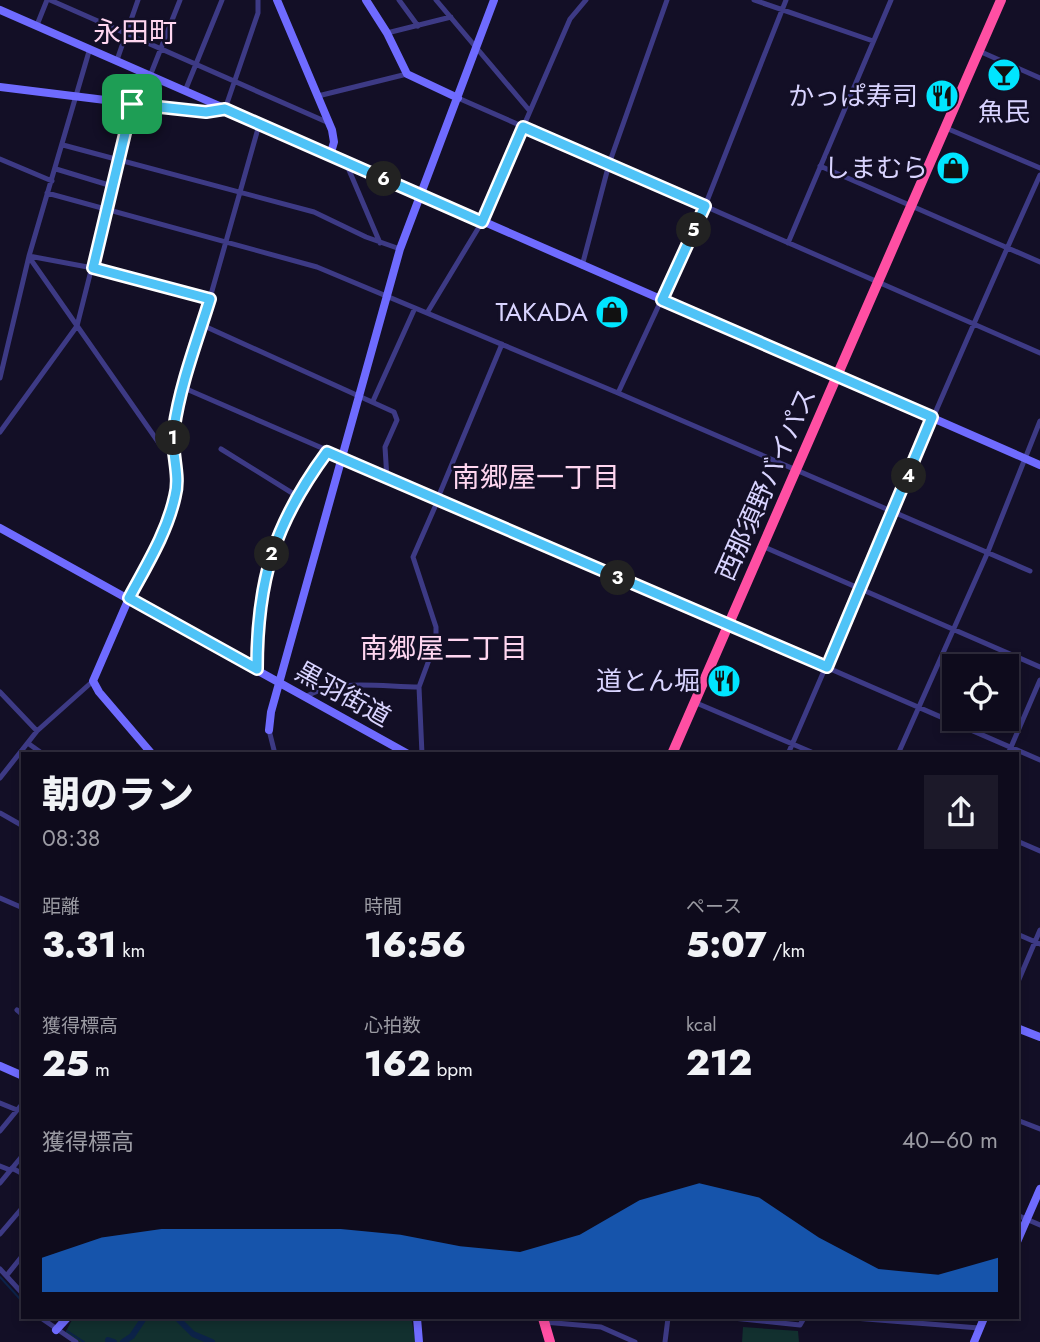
<!DOCTYPE html>
<html lang="ja">
<head>
<meta charset="utf-8">
<style>
  :root { --surface:#0e0b1c; --page:#1c1929; --text:#f1f3f6; --muted:#9b9ba3; --line:#2e2b3b; --accent:#1a73e8 }
  body { margin:0; font-family:Jost,"Noto Sans JP",sans-serif; background:var(--page); color:var(--text); height:100vh; display:flex; flex-direction:column; font-size:26px; white-space:nowrap }
  * { box-sizing:border-box; margin:0 }
  p { font-size:23px; color:var(--muted) }
  .icon { flex:none; width:38px; height:38px; fill:none; stroke:currentColor; stroke-width:2; stroke-linecap:round; stroke-linejoin:round }
  .map { position:relative; flex:1; overflow:hidden }
  .panel { position:absolute; left:21px; top:752px; width:998px; height:567px; display:flex; flex-direction:column; background:var(--surface); border-radius:0px; box-shadow:0 4px 10px #0003,0 0 0 2px var(--line) }
  .panel>* { flex:none }
  .buttons { position:absolute; left:942px; top:654px; display:grid; gap:14px }
  .buttons a { display:grid; place-items:center; width:77px; height:77px; border-radius:0px; background:var(--surface); box-shadow:0 4px 10px #0003,0 0 0 2px var(--line); font-size:35px }
  .pin { position:absolute; display:grid; place-items:center; width:60px; height:60px; color:#fff; margin:-30px; border-radius:14px; box-shadow:0 4px 10px #0006 }
  .km { position:absolute; width:35px; height:35px; margin:-18px; border-radius:50%; background:#222; color:#fff; font-size:19px; line-height:35px; text-align:center }
  .round { display:grid; place-items:center; flex:none; width:74px; height:74px; border-radius:0px; background:var(--page) }
  .overview { display:flex; align-items:center; justify-content:space-between; height:119px; padding:0 21px }
  h1 { font-size:38px; font-weight:800; line-height:52px }
  .stats { display:grid; grid-template-columns:repeat(3,1fr); gap:10px; height:119px; padding:7px 21px }
  .stats div { display:grid; align-content:center }
  .stats b { font-size:35px; font-weight:800 }
  .stats small { font-size:19px; font-weight:400 }
  .stats p { font-size:19px }
  .chart { height:196px; padding:14px 21px }
  .chart p { display:flex; justify-content:space-between }
  .chart svg { width:100%; height:126px; margin-top:7px; fill:var(--accent); opacity:.7 }
  .map>svg:first-child { display:block }
  .green { fill:#12302f }
  .lines { fill:none; stroke-linecap:round; stroke-linejoin:round }
  .stream { stroke:#0c2248; stroke-width:2 }
  .canal { stroke:#0c2248; stroke-width:6 }
  .street { stroke:#3d3a85; stroke-width:5 }
  .secondary { stroke:#6f6bff; stroke-width:8 }
  .highway { stroke:#ff4fa3; stroke-width:10 }
  .route-casing { stroke:#fff; stroke-width:14 }
  .route { stroke:#4fc3f7; stroke-width:9 }
  .labels { text-anchor:middle; stroke-width:5; stroke-linejoin:round; paint-order:stroke }
  .poi-label { font-size:26px; fill:#d9d4ff; stroke:#130f26; text-anchor:end }
  .street-label { font-size:26px; fill:#d9d4ff; stroke:#130f26 }
  .neighbourhood-label { font-size:28px; fill:#ffd6f0; stroke:#130f26 }
</style>
</head>
<body>
<div class="map">
<svg width="1040" height="1342" viewBox="0 0 1040 1342">
  <rect width="100%" height="100%" fill="#130f26"/>
  <path class="green" d="M73,1318h338l5,24h-336l-15,-9z
    M743,1327l55,4 1,11h-57z"/>
  <g class="lines">
    <path class="stream" d="M0,1277l20,22
      M67,1331l17,11"/>
    <path class="canal" d="M177,1318l16,16 19,8
      M108,1340l6,2
      M123,1342l9,-6 12,-18"/>
    <path class="street" d="M50,0l279,123
      M399,0l19,26
      M436,0l93,110
      M754,0l119,41
      M37,25l10,-25
      M387,33l64,-16
      M979,51l61,27
      M117,60l21,-60
      M150,76l30,-76
      M185,91l37,-91
      M318,96l89,-22
      M458,98l582,255
      M225,109l33,-96v-13
      M946,128l94,40
      M63,145l251,67 52,25 34,12
      M0,159l52,22
      M346,163l34,80
      M820,166l220,96
      M56,169l56,17
      M47,193l270,74 301,126 412,178
      M788,243l103,-243
      M29,256l64,12 117,31
      M29,257l132,189 11,9
      M582,266l27,-102 58,-164
      M427,313l55,-91 88,-203 16,-19
      M202,325l192,87 3,8 -12,27 2,32
      M0,378l29,-122 61,-208
      M184,388l856,372
      M618,393l87,-187 81,-206
      M373,401l42,-93
      M0,432l77,-106 56,-222
      M221,449l76,47
      M437,500l65,-156
      M762,546l278,121
      M129,598c18,-33 48,-75 48,-114 1,-20 -6,-38 -3,-59l85,-300
      M257,669c1,-20 -1,-40 1,-60 6,-57 36,-112 69,-158
      M0,692l37,39
      M305,697c31,-19 78,-10 114,-10
      M694,702l122,52
      M269,730l6,24
      M29,744l14,10
      M422,754l-3,-67 17,-46v-14l-23,-70 25,-57
      M788,754c84,-193 165,-387 252,-579
      M898,754l89,-200 53,-133
      M1008,754l32,-74
      M0,778l37,-47 56,-50
      M0,813l23,13
      M1017,841l23,10
      M0,898l23,10
      M1017,934l23,10
      M1017,984l23,-54
      M17,1010l6,5
      M0,1103l17,7
      M1017,1120l23,9
      M0,1131l23,-28
      M0,1166l10,4
      M12,1168l11,6
      M0,1183l23,-28
      M1017,1215l23,10
      M0,1234l23,-27
      M0,1269l23,25
      M7,1275l16,-20
      M41,1318l35,24
      M733,1318l67,7 4,-7
      M854,1318l125,10
      M544,1322l57,5 34,15
      M665,1342l3,-24"/>
    <path class="secondary" d="M277,0l55,130 2,12 -4,14
      M366,0l21,33 20,41 51,24
      M0,10l1040,455
      M0,87l194,24 31,-2
      M0,528l408,226
      M129,598l-36,83 6,11 53,62
      M269,730l2,-18 129,-463 94,-249
      M1017,1028l23,9
      M0,1066l23,10
      M1017,1242l23,-53
      M417,1318l2,24
      M56,1330l11,-12
      M974,1342l10,-24"/>
    <path class="highway" d="M672,754l329,-754
      M543,1318l7,24"/>
  </g>
  <g class="lines">
    <defs>
      <path id="route" d="M132,104l74,8 19,-3 257,113 41,-95 182,79 -43,94 270,117 -105,250 -500,-215c-53,72 -70,128 -70,217l-128,-71c17,-32 38,-65 46,-102 6,-22 -5,-45 -1,-68 6,-43 23,-87 36,-129l-117,-31z"/>
    </defs>
    <use href="#route" class="route-casing"/>
    <use href="#route" class="route"/>
  </g>
  <defs>
    <symbol id="bar-disc" viewBox="-11 -11 22 22"><circle r="9.5" fill="#00e5ff" stroke="#130f26"/><path d="M-6-5H6L.8 .8V4.5H3.5V6h-7V4.5H-.8V.8Z" fill="#111"/></symbol>
    <symbol id="restaurant-disc" viewBox="-11 -11 22 22"><circle r="9.5" fill="#00e5ff" stroke="#130f26"/><path d="M-5-6h1v4h1v-4h1v4h1v-4h1v5L-1.5 .5V6h-2V.5L-5-1ZM5-6V6H3V1.5H1.5Q1.5-4 5-6Z" fill="#111"/></symbol>
    <symbol id="shop-disc" viewBox="-11 -11 22 22"><circle r="9.5" fill="#00e5ff" stroke="#130f26"/><path d="M-5-2.5h2.3a2.7 3.5 0 0 1 5.4 0H5L5.5 6h-11ZM-1.5-2.5h3a1.5 2.3 0 0 0-3 0Z" fill="#111"/></symbol>
  </defs>
  <g fill-rule="evenodd">
    <use href="#bar-disc" x="985" y="56" width="38" height="38"/>
    <use href="#restaurant-disc" x="923" y="77" width="38" height="38"/>
    <use href="#shop-disc" x="934" y="149" width="38" height="38"/>
    <use href="#shop-disc" x="593" y="293" width="38" height="38"/>
    <use href="#restaurant-disc" x="705" y="662" width="38" height="38"/>
  </g>
  <g class="labels">
    <g class="poi-label">
      <text x="918" y="105">かっぱ寿司</text>
      <text x="1004" y="121" text-anchor="middle">魚民</text>
      <text x="928" y="177">しまむら</text>
      <text x="588" y="321">TAKADA</text>
      <text x="700" y="690">道とん堀</text>
    </g>
    <g class="street-label">
      <text transform="translate(766 484) rotate(-66)" y="9">西那須野バイパス</text>
      <text transform="translate(343 694) rotate(29)" y="9">黒羽街道</text>
    </g>
    <g class="neighbourhood-label">
      <text x="135" y="42">永田町</text>
      <text x="536" y="487">南郷屋一丁目</text>
      <text x="444" y="658">南郷屋二丁目</text>
    </g>
  </g>
</svg>
<div class="buttons">
<a><svg class="icon" aria-label="locate" viewBox="0 0 24 24"><circle cx="12" cy="12" r="6"/><path d="M12 2v4M12 18v4M2 12h4M18 12h4"/></svg></a>
</div>
<div class="pin" style="left:132px;top:104px;background:#1e9e55"><svg class="icon" aria-label="arrive" viewBox="0 0 24 24"><path d="M6 21V4h12l-3 4 3 4H6"/></svg></div>
<b class="km" style="left:173px;top:438px">1</b>
<b class="km" style="left:272px;top:554px">2</b>
<b class="km" style="left:618px;top:578px">3</b>
<b class="km" style="left:909px;top:476px">4</b>
<b class="km" style="left:694px;top:230px">5</b>
<b class="km" style="left:384px;top:179px">6</b>
<section class="panel">
<div class="overview"><div><h1>朝のラン</h1><p>08:38</p></div><a class="round"><svg class="icon" aria-label="share" viewBox="0 0 24 24"><path d="M12 15V3M7 8l5-5 5 5M5 13v7h14v-7"/></svg></a></div>
<div class="stats">
<div><p>距離</p><b>3.31<small> km</small></b></div>
<div><p>時間</p><b>16:56</b></div>
<div><p>ペース</p><b>5:07<small> /km</small></b></div>
</div>
<div class="stats">
<div><p>獲得標高</p><b>25<small> m</small></b></div>
<div><p>心拍数</p><b>162<small> bpm</small></b></div>
<div><p>kcal</p><b>212</b></div>
</div>
<div class="chart"><p><span>獲得標高</span>40–60 m</p>
<svg viewBox="0 0 160 44" preserveAspectRatio="none"><path d="M0 44V32L10 25L20 22L30 22L40 22L50 22L60 24L70 28L80 30L90 24L100 12L110 6L120 11L130 25L140 36L150 38L160 32V44z"/></svg>
</div>
</section>
</div>
</body>
</html>
